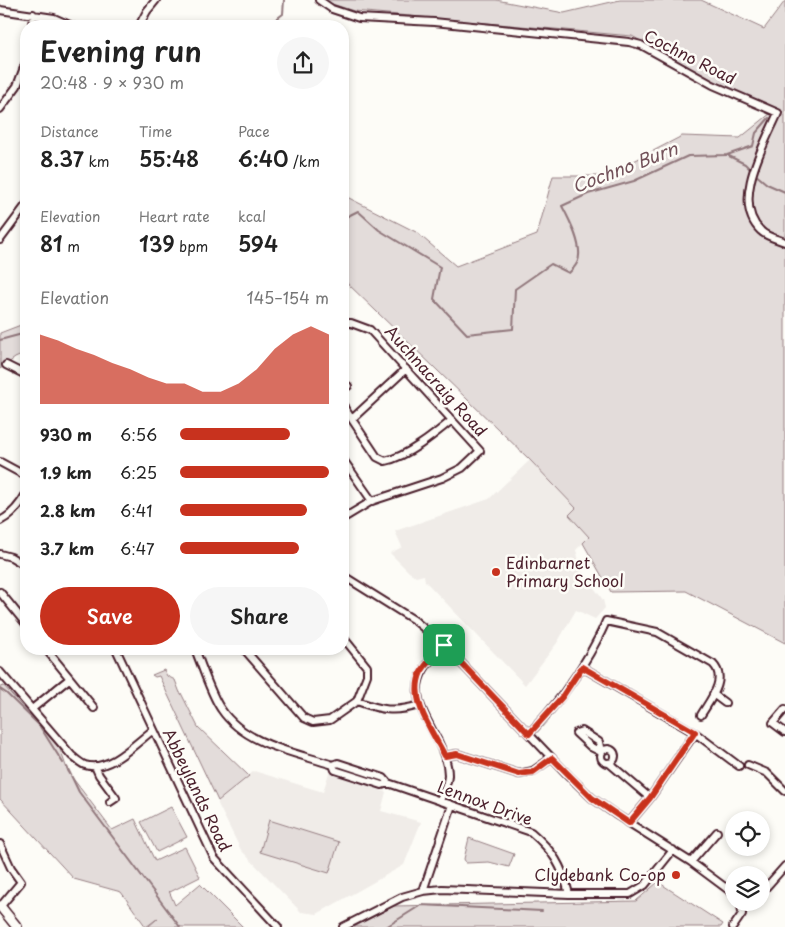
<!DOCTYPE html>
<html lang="en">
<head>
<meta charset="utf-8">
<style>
  :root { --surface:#fff; --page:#f6f6f6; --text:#222; --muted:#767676; --accent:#c8321e }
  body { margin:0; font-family:"Playpen Sans",sans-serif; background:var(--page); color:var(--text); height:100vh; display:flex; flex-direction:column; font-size:19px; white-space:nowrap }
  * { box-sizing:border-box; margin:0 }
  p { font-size:16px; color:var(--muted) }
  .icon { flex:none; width:28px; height:28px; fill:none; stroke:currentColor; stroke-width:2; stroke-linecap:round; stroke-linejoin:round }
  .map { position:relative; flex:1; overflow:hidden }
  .sheet { position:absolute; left:20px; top:20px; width:329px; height:635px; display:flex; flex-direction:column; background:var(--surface); border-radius:20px; box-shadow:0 2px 8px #0003 }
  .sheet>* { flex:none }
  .controls { position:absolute; left:725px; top:811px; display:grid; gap:10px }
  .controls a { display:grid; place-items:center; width:45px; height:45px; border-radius:50%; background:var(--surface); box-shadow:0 2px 8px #0003; font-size:25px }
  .pin { position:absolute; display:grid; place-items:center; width:42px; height:42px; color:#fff; margin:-21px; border-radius:10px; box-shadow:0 2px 8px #0006 }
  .round { display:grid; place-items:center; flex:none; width:52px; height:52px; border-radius:26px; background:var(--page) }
  .summary { display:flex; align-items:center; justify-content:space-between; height:85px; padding:0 20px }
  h1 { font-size:28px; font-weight:600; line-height:38px }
  .stats { display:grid; grid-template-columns:repeat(3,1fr); gap:8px; height:85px; padding:5px 20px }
  .stats div { display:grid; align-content:center }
  .stats b { font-size:21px; font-weight:600 }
  .stats small { font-size:14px; font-weight:400 }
  .stats p { font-size:14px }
  .chart { height:140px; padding:10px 20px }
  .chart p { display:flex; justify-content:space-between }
  .chart svg { width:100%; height:90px; margin-top:5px; fill:var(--accent); opacity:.7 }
  .primary-button { display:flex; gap:10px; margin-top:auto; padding:10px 20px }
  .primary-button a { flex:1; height:58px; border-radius:30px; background:var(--accent); color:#fff; font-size:20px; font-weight:600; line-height:58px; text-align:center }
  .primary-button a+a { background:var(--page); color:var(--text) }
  ul { padding:0 20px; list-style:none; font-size:16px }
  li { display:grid; grid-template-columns:80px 60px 1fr; align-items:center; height:38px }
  li i { height:12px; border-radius:6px; background:var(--accent) }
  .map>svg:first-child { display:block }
  .built { fill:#f0ece8 }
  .green { fill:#e3dcda; stroke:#967e82 }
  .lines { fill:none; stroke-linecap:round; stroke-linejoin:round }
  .stream { stroke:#91777b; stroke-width:2 }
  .minor-casing { stroke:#4a1f2b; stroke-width:10 }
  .major-casing { stroke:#4a1f2b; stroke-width:12 }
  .minor { stroke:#fdfcf7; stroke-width:6 }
  .major { stroke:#fdfcf7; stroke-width:9 }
  .route-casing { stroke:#fff; stroke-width:10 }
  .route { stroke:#c8321e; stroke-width:6 }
  .poi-dot { fill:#c8321e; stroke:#fdfcf7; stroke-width:2 }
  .labels { text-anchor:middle; stroke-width:5; stroke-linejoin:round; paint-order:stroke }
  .street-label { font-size:16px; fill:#4a1f2b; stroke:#fdfcf7 }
  .poi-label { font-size:16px; fill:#4a1f2b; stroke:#fdfcf7; text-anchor:start }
  .water-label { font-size:18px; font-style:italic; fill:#73525a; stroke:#fdfcf7 }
</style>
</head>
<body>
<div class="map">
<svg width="785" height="927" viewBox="0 0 785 927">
  <rect width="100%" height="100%" fill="#fdfcf7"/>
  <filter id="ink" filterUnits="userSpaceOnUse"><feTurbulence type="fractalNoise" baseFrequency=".02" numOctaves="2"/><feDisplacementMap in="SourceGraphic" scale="10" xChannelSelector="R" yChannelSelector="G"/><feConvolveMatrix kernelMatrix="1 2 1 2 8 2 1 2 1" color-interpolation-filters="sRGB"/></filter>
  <g filter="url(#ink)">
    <path class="built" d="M530,460l47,48 12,29 -13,13 6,21 21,29 2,8 -10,11 -19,-9 -19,33 -32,42 -100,-104 -1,-6 -8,2 -7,-5 -19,-19 12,-6 -7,-16 94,-32z
      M254,771l69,21 6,-19 57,19 -5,19 40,11 -17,43 -87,49 -16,-2 -60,-62 -23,-46v-3z"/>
    <path class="green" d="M325,0h171l68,13 56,-13h81l63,29 21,-28v642l-99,-52 -75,1 -28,-49 6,-6 -20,-22 7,-7 -46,-48 -184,-178 -4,3 1,-90 73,37 40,34 81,-31 16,-59h52l77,-40 58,2 31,-25 -139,-77 -278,-25 -25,-8z
      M26,323v30l-11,5 -15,11v-36z
      M164,670l3,6 8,4 5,13h1l17,34 51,49 -31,25 -59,-125 -4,1 -3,-2z
      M4,686l56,63 8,23 44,58 23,-11 20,42 30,-14 15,30 -30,15 -1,-1 6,14 25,-21 43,43h-95l10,-9 -12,9 -25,-35 -47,-13 -74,-80v-112z
      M171,807l16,30 -30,15 -16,-30z
      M269,820l70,22 -10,31 -69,-21z
      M469,838l45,16 -5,13 -20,-5 -23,1 -2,-4z
      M658,882l65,42 -2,3h-367l40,-21 242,-5z"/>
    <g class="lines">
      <path class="stream" d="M267,26l16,-12 1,-14
        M729,156l16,8 7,7
        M755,174l12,10 18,8
        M342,219l16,-8 21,19 61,37 -6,32 33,35 46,-5 2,-40 36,-25 18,9c3,-3 6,-6 8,-10 8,-14 -8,-44 -15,-57l26,-12 46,-13 54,-25 39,-1 26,-9 3,-13 13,-15
        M0,340l26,-7
        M0,689l6,4 33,32 24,38
        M67,767l12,25 101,135
        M386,927l35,-22 121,6"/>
      <defs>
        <path id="minor" d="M319,0l13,9 27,9 75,4 195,20 12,3 72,40 65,28c-13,30 -48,89 -17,118 6,6 16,8 24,11
          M0,10l54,8 18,8
          M32,26l1,-12
          M139,26l8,-15 9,-11
          M0,109l17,-23 9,-24
          M0,240l26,-35
          M342,323h9l19,7 110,121 -18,17 -20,10 -70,23 -30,18
          M6,365l20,10
          M342,387l6,-1
          M342,402l3,7 32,48 8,4c22,-4 50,-27 67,-41
          M26,416v-2
          M352,419l54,-50
          M342,458l30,43
          M0,462l26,14
          M0,521c12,-6 20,-16 26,-27
          M0,554l11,3 15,9
          M342,575l72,45 30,25 125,131 23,22 23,16 76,48 43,32
          M0,592l26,32
          M46,649l48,59
          M116,649l98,209 64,69
          M195,649c7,17 16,46 26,60 24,36 73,43 112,56l5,-2 46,15 4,5 143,49c22,19 31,33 38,62
          M244,649l60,69 9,4 17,-2 27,-19 10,-26v-8l-25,-31
          M582,667l113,66 44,33
          M0,672l72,84c4,3 8,7 13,9 23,8 51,-22 68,-35
          M713,694l12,9
          M357,701c24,9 37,12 62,4
          M32,709l37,-30
          M785,709l-12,14 12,9
          M582,731l17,11 2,10 -10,-5 -15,-14z
          M529,734c24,-25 44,-51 61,-81 6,-11 12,-21 16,-32l51,11 56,32c15,15 -3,36 -12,51
          M601 756a7 7 0 1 1 14 0a7 7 0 1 1-14 0Z
          M445,756l12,-2 62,20 14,-3 19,-13
          M609,763l41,35
          M333,765l2,5 47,15 6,-2
          M748,765l19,8 18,18
          M95,766l4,9 17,23 -6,4
          M440,801c3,-8 8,-18 8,-26 0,-12 -5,-23 -10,-34 -23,-43 -33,-57 6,-96
          M629,823l21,-25 45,-65
          M0,844l11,24 10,14 -21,25
          M691,862l26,-30
          M423,891l29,-86
          M761,893l24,-27
          M742,906l10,-4
          M343,927l59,-30 21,-6 19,-2 127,5h61l15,-9 28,-35
          M733,927l9,-13 -1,-12"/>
        <path id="major" d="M0,906l17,21"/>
      </defs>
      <use href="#minor" class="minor-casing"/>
      <use href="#major" class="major-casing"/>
      <use href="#minor" class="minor"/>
      <use href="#major" class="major"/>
    </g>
  </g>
  <g class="lines" filter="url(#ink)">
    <defs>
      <path id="route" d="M444,645l85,89 33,-37 20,-30 113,65 -45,66 -21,25 -37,-25 -40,-40 -19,14 -14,2 -62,-20 -12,2c-12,-24 -37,-56 -24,-84 6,-10 14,-18 23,-27z"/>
    </defs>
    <use href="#route" class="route-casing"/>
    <use href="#route" class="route"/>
  </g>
  <g class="poi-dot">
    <circle cx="496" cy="572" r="5"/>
    <circle cx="676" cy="875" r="5"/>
  </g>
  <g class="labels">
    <g class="street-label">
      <text transform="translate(690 57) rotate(27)" y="6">Cochno Road</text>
      <text transform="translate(436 381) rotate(48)" y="6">Auchnacraig Road</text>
      <text transform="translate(197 790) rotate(64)" y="6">Abbeylands Road</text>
      <text transform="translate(485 803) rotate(20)" y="6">Lennox Drive</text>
    </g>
    <g class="poi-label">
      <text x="506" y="569">Edinbarnet<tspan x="506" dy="18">Primary School</tspan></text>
      <text x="666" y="881" text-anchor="end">Clydebank Co-op</text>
    </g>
    <g class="water-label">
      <text transform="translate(625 168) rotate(-21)" y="6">Cochno Burn</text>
    </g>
  </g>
</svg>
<div class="controls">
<a><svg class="icon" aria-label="locate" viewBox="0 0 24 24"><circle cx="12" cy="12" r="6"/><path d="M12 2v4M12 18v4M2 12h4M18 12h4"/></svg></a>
<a><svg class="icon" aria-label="layers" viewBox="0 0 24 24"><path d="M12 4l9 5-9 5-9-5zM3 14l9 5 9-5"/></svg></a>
</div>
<div class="pin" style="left:444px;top:645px;background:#1e9e55"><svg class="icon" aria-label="arrive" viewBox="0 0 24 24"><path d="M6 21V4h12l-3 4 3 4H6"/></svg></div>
<section class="sheet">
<div class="summary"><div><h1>Evening run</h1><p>20:48 · 9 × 930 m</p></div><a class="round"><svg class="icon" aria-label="share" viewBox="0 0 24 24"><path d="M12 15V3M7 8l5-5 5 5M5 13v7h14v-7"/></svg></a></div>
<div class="stats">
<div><p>Distance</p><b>8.37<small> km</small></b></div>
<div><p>Time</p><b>55:48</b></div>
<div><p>Pace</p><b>6:40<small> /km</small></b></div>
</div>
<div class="stats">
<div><p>Elevation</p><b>81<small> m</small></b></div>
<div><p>Heart rate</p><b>139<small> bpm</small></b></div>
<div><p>kcal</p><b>594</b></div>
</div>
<div class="chart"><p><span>Elevation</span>145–154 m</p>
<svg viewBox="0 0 160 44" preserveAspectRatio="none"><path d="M0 44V10L10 13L20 17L30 20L40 24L50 27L60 31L70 34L80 34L90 38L100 38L110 34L120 27L130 17L140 10L150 6L160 10V44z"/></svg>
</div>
<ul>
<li><b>930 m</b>6:56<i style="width:74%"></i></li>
<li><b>1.9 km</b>6:25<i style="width:100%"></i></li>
<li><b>2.8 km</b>6:41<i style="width:85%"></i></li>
<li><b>3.7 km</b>6:47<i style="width:80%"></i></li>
</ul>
<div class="primary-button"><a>Save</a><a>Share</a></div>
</section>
</div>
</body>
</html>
